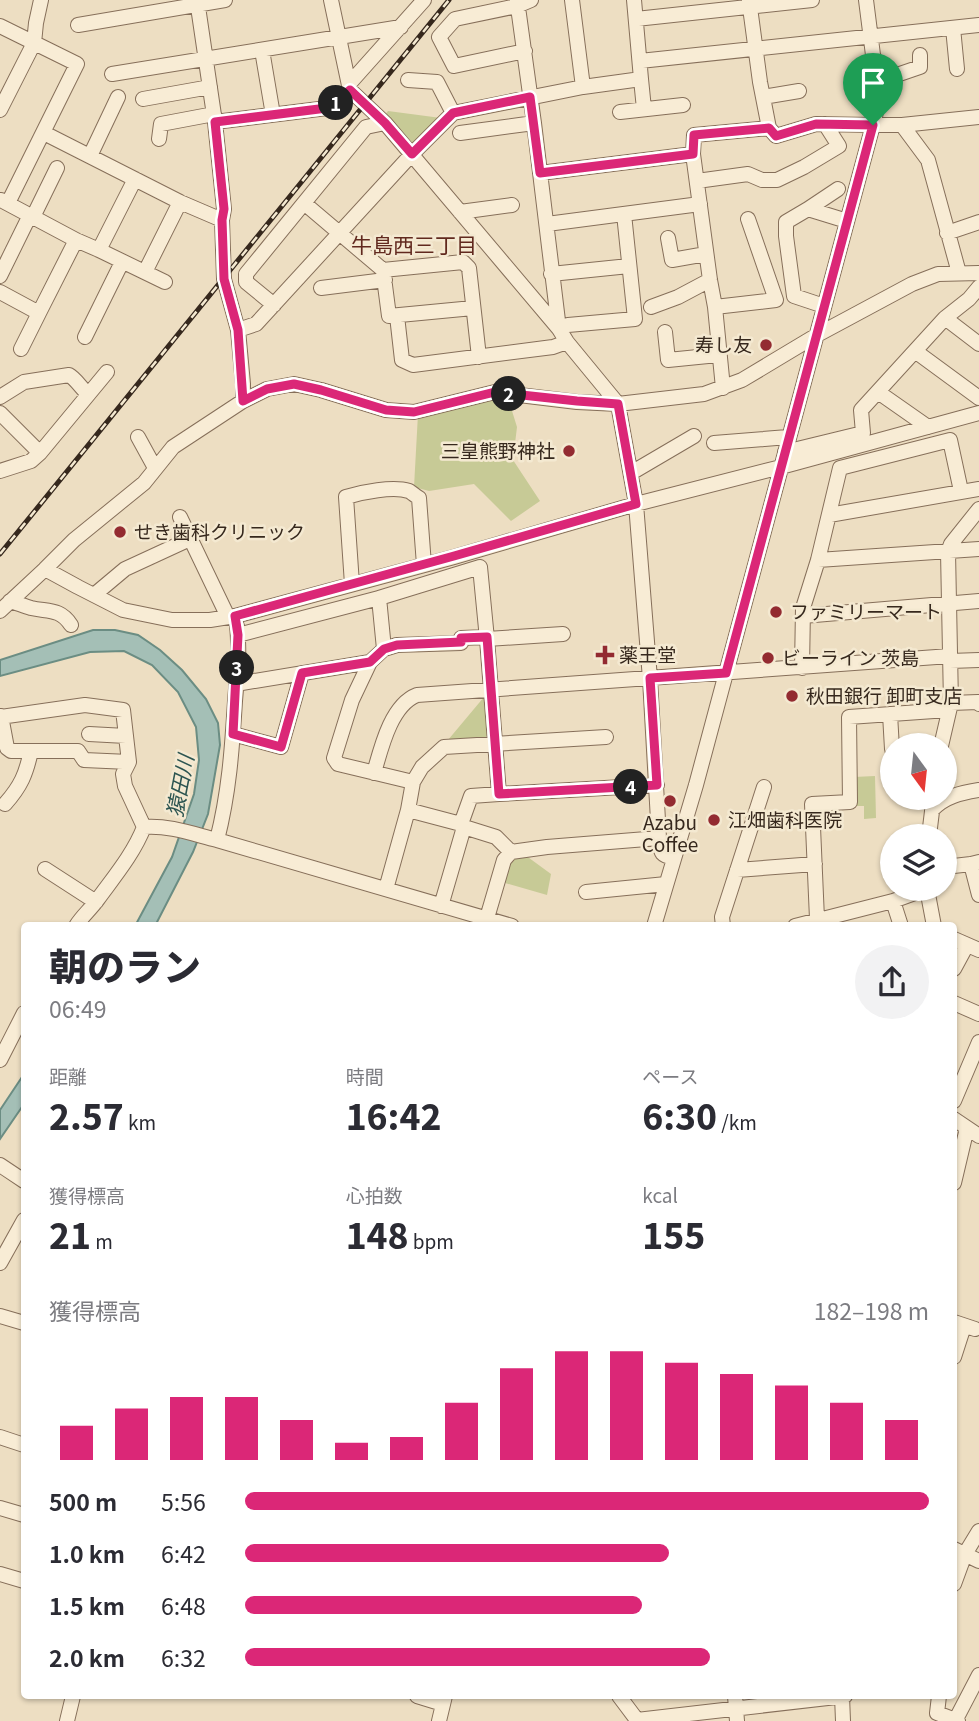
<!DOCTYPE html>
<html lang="ja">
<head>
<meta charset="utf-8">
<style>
  :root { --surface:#fff; --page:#f2f2f3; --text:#2b2b33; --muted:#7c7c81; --accent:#db2777 }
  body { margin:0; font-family:Georgia,"Noto Sans JP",serif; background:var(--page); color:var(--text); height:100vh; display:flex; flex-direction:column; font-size:26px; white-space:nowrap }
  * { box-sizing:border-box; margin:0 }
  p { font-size:23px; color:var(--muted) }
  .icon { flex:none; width:38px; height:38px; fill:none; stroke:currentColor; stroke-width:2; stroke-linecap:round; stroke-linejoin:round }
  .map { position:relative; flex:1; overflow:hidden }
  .drawer { position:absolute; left:21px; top:922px; width:936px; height:777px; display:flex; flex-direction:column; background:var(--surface); border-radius:7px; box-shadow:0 2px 5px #0004 }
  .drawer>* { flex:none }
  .needle { width:46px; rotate:165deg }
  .controls { position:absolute; left:880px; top:733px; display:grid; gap:14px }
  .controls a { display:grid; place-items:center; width:77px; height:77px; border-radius:50%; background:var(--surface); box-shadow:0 2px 5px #0004; font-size:35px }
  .pin { position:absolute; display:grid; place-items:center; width:60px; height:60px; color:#fff; margin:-72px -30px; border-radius:50% 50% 50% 0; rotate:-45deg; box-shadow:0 0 7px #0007 }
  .pin .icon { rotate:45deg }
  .km { position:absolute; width:35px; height:35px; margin:-18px; border-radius:50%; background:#222; color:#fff; font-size:19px; line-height:35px; text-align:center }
  .round { display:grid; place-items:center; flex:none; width:74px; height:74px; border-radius:37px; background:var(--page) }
  .summary { display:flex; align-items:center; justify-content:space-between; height:119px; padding:0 28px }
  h1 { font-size:38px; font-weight:800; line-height:52px }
  .metrics { display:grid; grid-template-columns:repeat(3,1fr); gap:10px; height:119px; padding:7px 28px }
  .metrics div { display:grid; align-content:center }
  .metrics b { font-size:35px; font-weight:800 }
  .metrics small { font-size:19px; font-weight:400 }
  .metrics p { font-size:19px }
  .chart { height:196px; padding:14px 28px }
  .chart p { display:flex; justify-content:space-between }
  .chart svg { width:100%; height:126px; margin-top:7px; stroke:var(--accent); stroke-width:6 }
  ul { padding:0 28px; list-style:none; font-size:23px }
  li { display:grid; grid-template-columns:112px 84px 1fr; align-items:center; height:52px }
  li i { height:18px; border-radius:9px; background:var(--accent) }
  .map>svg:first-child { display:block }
  .green { fill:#c7ca96 }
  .water { fill:#a4bfb6; stroke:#6b8d83; stroke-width:2 }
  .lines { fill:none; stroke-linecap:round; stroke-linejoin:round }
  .minor-casing { stroke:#866f5a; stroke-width:16 }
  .minor { stroke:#f8ecd5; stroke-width:14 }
  .rail-casing { stroke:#36281d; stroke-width:5 }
  .rail { stroke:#f4e9d1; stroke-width:2.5; stroke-dasharray:8; stroke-linecap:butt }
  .route-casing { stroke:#fff; stroke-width:14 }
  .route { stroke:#db2777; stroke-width:9 }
  .poi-dot { fill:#932b31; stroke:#f4e9d1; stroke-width:2.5 }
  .labels { text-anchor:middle; stroke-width:5; stroke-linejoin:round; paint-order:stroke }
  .poi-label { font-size:19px; fill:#36281d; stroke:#f4e9d1; text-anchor:start }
  .neighbourhood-label { font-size:21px; fill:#61291e; stroke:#f4e9d1 }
  .water-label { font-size:21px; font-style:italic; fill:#2d5551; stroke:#f4e9d1 }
</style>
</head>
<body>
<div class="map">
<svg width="979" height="1721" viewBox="0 0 979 1721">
  <rect width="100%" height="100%" fill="#eddec2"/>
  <path class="green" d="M388,111l53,7 -22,24 -9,1 -26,-27z
    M496,396l12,2 9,29 -4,33 27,41 -29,20 -37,-37 -45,7 -15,-4 4,-73z
    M484,697l3,1 2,35 -4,5 -37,2z
    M875,776l1,42 -12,1v-13h-11l1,-29z
    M525,855l26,19 -4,21 -42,-12 6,-24z"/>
  <path class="water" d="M93,630h22l23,5 22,15 22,20 24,29 12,24 2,22 -12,69 -15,38 -38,74h-20l37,-69 22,-63 5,-34 -3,-33 -18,-35 -26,-27 -28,-14 -34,1 -90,24v-16z
    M24,1074v30l-24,35v-29z"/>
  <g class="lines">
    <defs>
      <path id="minor" d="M197,0l18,122 9,87 -2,11 2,59 14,51 5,54v17
        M331,0l19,90 35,33 174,206 8,13 51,62 18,100 14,175 9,159c2,14 0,17 15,20
        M517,0l17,123 25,206 9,-4 67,-6 -11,-105
        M572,0l11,87
        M749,0l11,82 9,46
        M636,19l176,-19
        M78,25l147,-25
        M0,26l77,38 -69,139
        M953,28l4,41
        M262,50l11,65
        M525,51l-71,15 -15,-29 16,-18 62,-13 14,-6
        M640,61l339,-36
        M112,74l289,-47
        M641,79l3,30
        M408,80l29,2 16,31
        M882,80l38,-13v-12
        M349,84l75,-84
        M763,97l36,-6
        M143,99l67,-12
        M0,110l34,-67 2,-20 5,-23
        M620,112l63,-7
        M215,122l112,-14 9,-4 14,-14
        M902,125l26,35 31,113
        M44,133l136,69 42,18
        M460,133l74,-10
        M159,139l2,-15 53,-10
        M90,156l28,-59
        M540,173l153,-19
        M697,181l51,-7 14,6h15l27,-13 35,-21 -14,-22
        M1,200l75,40 23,10 66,32
        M304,203l79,67 80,-8 6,6 10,89
        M808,209l30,-20
        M460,212l52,-7
        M33,217l24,-49
        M547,224l153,-20
        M947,233l32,-11
        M668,238l4,22 34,-6
        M99,250l36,-71
        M383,270l6,46 84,-8
        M145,272l35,-70
        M551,274l78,-8
        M0,276l30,-61
        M321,288l64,-8
        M0,292l39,21 37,-73
        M274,305l-28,-23v-8l120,-147 19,-4
        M824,306l-30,-10 -8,-60v-14l22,-13 39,12
        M651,307l27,-10 32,-17
        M715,307l61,-7 -28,-81
        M397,316l5,44 11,5 140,-18 14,-5
        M945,318l34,26
        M238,330l18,-6 156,-170 41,-41 130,-26 58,-8 -7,-79
        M665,332l3,28 50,-5
        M85,337l37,-75
        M21,349l18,-36
        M915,351l64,47
        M723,388l-8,-81 -5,-27 -17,-126 1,-19 75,-7 7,8 40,-12 57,1 10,-42 -10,-28 -7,-55
        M878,392l50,35
        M0,397l24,-15 45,-7c6,3 13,14 19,19
        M0,413l40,40
        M138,437l17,31
        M714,443l74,-6
        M785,452l78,-19 -2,-23 84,-92 24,-19 10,-12
        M0,471l31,-10 9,-8 67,-81
        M631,473l63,-37
        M829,515l150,-26
        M180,517l48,100
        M818,560l161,-11
        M45,569l29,-29 70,-57 29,-36 70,-46 24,-12 27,-5 27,6 65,20 28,2 81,-20 82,10 41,2 86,-10 38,-14 75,-45 95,-51 26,-10 41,-1
        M352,584l-6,-87c16,-5 47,-11 63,-6 2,1 8,6 10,7l5,67
        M94,595l31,-26 65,-30
        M379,598l101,-31 7,72 12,155 158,-9
        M10,601c7,2 14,5 21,7 17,4 29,0 40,17
        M0,611l45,-42 33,18 45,23 49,10h38l25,-4 219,-59 182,-53 145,-37 198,-54
        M803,616l176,-15
        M238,635l141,-37 5,51 -14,13 -18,38 -18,58 4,6 75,18
        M487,639l76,-5
        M384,649l13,-4 64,-2v-5l26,-1
        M950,661l29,-1
        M802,668l1,-60 15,-48 22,-92 110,-28 11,51
        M236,684l134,-22
        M951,703l27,-1 1,2
        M890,714l2,35
        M1,716l6,32 4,3h20
        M0,717l85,-12 38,5 6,52 -6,12 2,12 19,41c-10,26 -30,50 -46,72 -7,10 -16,17 -22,27
        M89,734l37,2
        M233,734l48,13 21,-74
        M941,746l10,-43 -3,-151 3,-8 28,-35
        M374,773c7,-25 17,-68 43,-78l533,-39
        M5,804c16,-18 21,-30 26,-53h47l6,9 45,2
        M408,810l53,14 3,3 32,10 15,15
        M932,810c13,-14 29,-17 47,-20
        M461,824l10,-28 28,-2
        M144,827c25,-2 49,7 73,13l295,86
        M929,836l4,-33
        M217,840c12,-47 15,-90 18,-139 2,-24 5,-51 2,-75
        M971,864l8,31
        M945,867l26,-3 8,-2
        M45,869l51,33
        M737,870l78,-6
        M386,889l22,-79 5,-28 9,-15 22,-20 162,-10
        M927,889l7,37
        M586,892l80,-8
        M893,901l8,25
        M441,906l23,-79
        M487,918l17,-58 7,-8 36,-5 112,-9
        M817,919l-5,-115 38,-2 -1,-85 99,-7
        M654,926l42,-141 177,-660h29l77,-8
        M723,926l-1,-9 42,-130
        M795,926l98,-25 22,-8 2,-4
        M954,939l25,11
        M954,969l13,-24
        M954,1003l25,11
        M0,1060l24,-47
        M954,1101l25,-59
        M954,1119l25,17
        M0,1165l24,16
        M954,1183l13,-55
        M0,1263l24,-43
        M0,1316l24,7
        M954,1322l21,7
        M954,1357l10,-31
        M0,1437l24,8
        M0,1508l24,7
        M954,1549l25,12
        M0,1574l24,7
        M954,1584l11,-30 14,-23
        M417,1696l26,8
        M619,1696l18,24 208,-24
        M735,1696l2,25
        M842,1696l1,25
        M939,1696l-2,17 21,8
        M67,1721l6,-25
        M439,1721l6,-25
        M955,1721l24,-46"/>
    </defs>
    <use href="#minor" class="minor-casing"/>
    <use href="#minor" class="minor"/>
    <defs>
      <path id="rail" d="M0,554l449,-554"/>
    </defs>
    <use href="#rail" class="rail-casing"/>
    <use href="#rail" class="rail"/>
  </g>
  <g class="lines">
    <defs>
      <path id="route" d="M350,90l35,33 27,31 41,-41 77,-16 10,76 153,-19 1,-19 75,-7 7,8 40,-12 57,1 -147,548 -76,5 7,107 -158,9 -12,-157 -26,1v4l-64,3 -13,4 -14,13 -68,11 -21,74 -48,-13 5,-99 -3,-19 219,-60 182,-52 -18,-100 -41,-3 -82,-9 -81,20 -28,-2 -65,-20 -27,-6 -27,5 -24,12 -5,-71 -14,-51 -2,-59 2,-11 -9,-87 112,-14 9,-4z"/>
    </defs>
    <use href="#route" class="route-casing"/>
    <use href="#route" class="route"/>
  </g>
  <g class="poi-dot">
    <circle cx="766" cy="345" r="7"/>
    <circle cx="569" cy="451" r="7"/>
    <circle cx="120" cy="532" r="7"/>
    <circle cx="776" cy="612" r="7"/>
    <path d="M601.5 644.5h7v7h7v7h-7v7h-7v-7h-7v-7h7z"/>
    <circle cx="768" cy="658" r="7"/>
    <circle cx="792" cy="696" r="7"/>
    <circle cx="670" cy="801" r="7"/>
    <circle cx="714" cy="820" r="7"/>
  </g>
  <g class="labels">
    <g class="poi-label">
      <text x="752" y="352" text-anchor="end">寿し友</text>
      <text x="555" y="458" text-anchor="end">三皇熊野神社</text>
      <text x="134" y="539">せき歯科クリニック</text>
      <text x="790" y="619">ファミリーマート</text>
      <text x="619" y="662">薬王堂</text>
      <text x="782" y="665">ビーライン 茨島</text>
      <text x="806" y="703">秋田銀行 卸町支店</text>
      <text x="728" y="827">江畑歯科医院</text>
      <text x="670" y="830" text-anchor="middle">Azabu<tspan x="670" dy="22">Coffee</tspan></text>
    </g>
    <g class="neighbourhood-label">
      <text x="414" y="253">牛島西三丁目</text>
    </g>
    <g class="water-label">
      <text transform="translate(181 786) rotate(-79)" y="7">猿田川</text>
    </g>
  </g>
</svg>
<div class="controls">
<a><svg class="needle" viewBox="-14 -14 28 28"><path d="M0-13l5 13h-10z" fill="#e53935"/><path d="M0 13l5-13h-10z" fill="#7c7c81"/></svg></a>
<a><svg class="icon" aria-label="layers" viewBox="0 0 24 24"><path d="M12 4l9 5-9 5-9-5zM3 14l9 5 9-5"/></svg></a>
</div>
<div class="pin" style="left:873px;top:125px;background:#1e9e55"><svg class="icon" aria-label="arrive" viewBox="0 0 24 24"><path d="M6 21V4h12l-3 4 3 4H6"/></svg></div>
<b class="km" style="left:336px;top:103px">1</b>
<b class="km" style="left:509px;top:394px">2</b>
<b class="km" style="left:237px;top:668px">3</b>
<b class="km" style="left:631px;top:787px">4</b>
<section class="drawer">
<div class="summary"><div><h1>朝のラン</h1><p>06:49</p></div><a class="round"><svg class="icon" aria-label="share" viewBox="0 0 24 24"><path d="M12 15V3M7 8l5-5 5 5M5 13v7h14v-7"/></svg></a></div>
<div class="metrics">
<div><p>距離</p><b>2.57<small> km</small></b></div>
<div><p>時間</p><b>16:42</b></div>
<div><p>ペース</p><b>6:30<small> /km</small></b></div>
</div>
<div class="metrics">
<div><p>獲得標高</p><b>21<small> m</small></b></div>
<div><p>心拍数</p><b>148<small> bpm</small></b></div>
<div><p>kcal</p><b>155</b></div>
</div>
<div class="chart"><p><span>獲得標高</span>182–198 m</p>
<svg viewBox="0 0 160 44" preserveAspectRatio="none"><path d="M5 44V32M15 44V26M25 44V22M35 44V22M45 44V30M55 44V38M65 44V36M75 44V24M85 44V12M95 44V6M105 44V6M115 44V10M125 44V14M135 44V18M145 44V24M155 44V30"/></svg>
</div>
<ul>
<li><b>500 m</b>5:56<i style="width:100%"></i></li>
<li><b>1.0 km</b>6:42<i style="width:62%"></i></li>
<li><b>1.5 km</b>6:48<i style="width:58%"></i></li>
<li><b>2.0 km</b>6:32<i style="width:68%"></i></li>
</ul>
</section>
</div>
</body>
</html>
